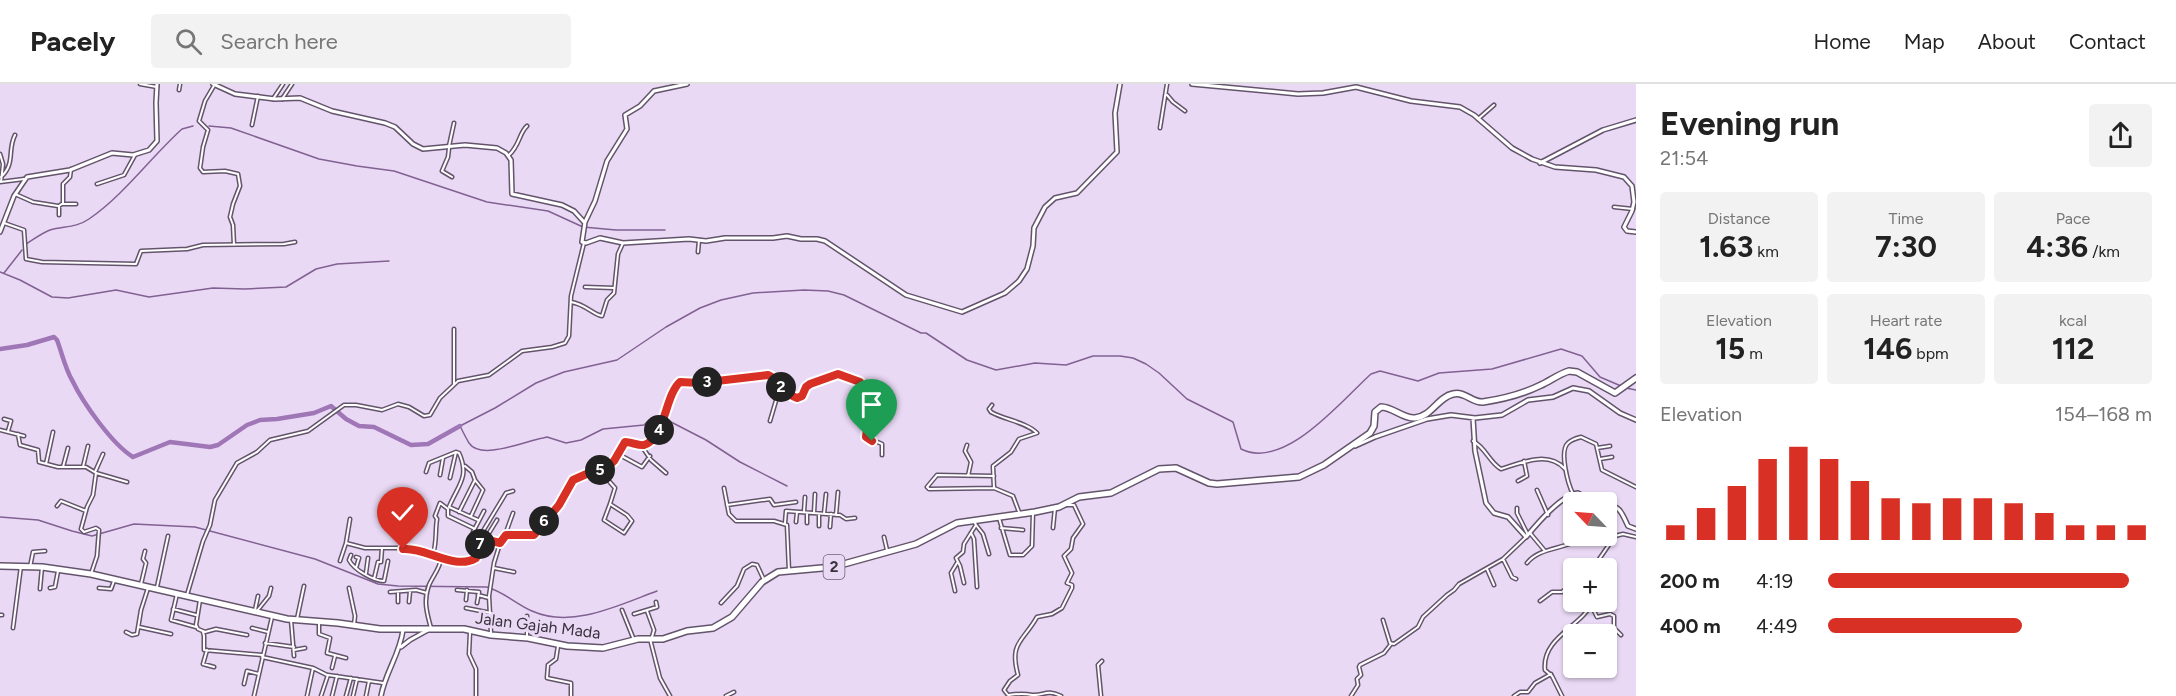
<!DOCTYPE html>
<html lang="en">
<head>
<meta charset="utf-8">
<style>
  :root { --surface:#fff; --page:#f2f2f2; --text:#222; --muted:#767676; --line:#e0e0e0; --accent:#d93025 }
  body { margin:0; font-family:Figtree,sans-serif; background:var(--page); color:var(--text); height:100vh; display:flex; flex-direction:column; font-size:22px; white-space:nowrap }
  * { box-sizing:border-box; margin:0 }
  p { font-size:20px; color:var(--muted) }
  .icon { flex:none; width:33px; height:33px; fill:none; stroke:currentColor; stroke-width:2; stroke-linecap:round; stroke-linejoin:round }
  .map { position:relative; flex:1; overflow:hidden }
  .sheet { display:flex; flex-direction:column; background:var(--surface); width:540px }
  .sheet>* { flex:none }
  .needle { width:39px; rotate:295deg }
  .fabs { position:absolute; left:1563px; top:408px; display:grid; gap:12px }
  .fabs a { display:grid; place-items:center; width:54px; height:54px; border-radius:6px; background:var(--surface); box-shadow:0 2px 4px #0004; font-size:30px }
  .pin { position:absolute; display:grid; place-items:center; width:51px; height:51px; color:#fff; margin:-62px -26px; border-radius:50% 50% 50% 0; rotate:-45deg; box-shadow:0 0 6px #0007 }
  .pin .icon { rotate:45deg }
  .km { position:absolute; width:30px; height:30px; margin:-15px; border-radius:50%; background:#222; color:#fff; font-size:16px; line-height:30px; text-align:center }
  .round { display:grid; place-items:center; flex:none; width:63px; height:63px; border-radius:6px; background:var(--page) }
  .summary { display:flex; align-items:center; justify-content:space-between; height:102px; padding:0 24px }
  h1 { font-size:33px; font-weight:700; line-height:45px }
  .stats { display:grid; grid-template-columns:repeat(3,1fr); gap:9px; height:102px; padding:6px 24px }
  .stats div { display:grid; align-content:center; border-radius:6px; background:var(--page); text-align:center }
  .stats b { font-size:30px; font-weight:700 }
  .stats small { font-size:16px; font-weight:400 }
  .stats p { font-size:16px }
  .chart { height:168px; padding:12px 24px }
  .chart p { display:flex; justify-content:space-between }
  .chart svg { width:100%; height:108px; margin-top:6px; stroke:var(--accent); stroke-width:6 }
  ul { padding:0 24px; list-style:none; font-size:20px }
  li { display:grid; grid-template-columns:96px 72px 1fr; align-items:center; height:45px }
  li i { height:15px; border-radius:8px; background:var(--accent) }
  header { display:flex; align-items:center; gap:36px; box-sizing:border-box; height:84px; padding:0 30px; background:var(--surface); border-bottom:2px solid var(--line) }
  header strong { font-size:28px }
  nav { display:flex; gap:33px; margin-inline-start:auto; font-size:21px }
  .search { width:420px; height:54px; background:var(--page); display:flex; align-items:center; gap:15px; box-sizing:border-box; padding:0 21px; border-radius:6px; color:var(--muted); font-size:22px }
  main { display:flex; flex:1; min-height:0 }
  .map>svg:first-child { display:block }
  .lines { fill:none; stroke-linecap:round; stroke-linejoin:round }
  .stream { stroke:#806191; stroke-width:1.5 }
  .river { stroke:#9f76b6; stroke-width:4.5 }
  .minor-casing { stroke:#63546b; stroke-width:5 }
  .tertiary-casing { stroke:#63546b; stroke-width:6 }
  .trunk-casing { stroke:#63546b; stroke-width:8 }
  .minor { stroke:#fff; stroke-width:2 }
  .tertiary { stroke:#fff; stroke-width:3 }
  .trunk { stroke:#fff; stroke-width:5 }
  .route-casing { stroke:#fff; stroke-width:12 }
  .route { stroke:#d93025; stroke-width:8 }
  .labels { text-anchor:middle; stroke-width:6; stroke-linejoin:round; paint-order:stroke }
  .shield { fill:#ead9f5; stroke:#6d6373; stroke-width:1.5 }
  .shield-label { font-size:15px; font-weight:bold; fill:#37313b }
  .street-label { font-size:16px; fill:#37313b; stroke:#ead9f5 }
</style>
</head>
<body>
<header>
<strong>Pacely</strong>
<div class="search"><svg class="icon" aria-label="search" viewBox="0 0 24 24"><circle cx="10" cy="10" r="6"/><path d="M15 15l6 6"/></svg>Search here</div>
<nav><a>Home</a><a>Map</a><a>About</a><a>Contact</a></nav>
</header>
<main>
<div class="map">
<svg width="1636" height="612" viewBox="0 0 1636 612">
  <rect width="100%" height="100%" fill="#ead9f5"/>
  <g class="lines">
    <path class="stream" d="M209,42l22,2 88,31 38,7 37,5 93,31 61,9 35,16 33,3h49
      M26,160c8,-5 16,-11 24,-14 14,-4 26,-2 39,-11 35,-24 61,-61 93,-90l11,-3
      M0,188l20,8 32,17 16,1 48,-8 33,7 64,-9 32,1 41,-2 30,-18 21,-5 52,-3
      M4,189l18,-23
      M1626,304l10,2
      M787,402l-47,-24 -34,-22 -35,-18 -23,-1 -4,4 -41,4 -22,11 -15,3 -19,-6 -4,1c-18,3 -62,23 -74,5 -3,-5 -6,-11 -9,-17l35,-18 41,-25 28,-11 53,-12 49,-33 34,-19 21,-8 32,-7 51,-3 24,1 16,4 77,38h5l41,27 29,10 39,-7 31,2 27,-9h27l13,2 13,6 13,9 28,26 46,23 8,27c44,22 101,-49 130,-75l9,-3 38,10 21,-8 53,-4 69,-20 21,7 18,21 21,9
      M0,433l38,3 34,11 20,5 42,-12 61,3 120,32 63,25 20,2 89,1c17,5 29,17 45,24 40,18 87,-6 125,-20"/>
    <path class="river" d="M0,265l27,-4 27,-8 3,3c5,13 8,28 15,40 11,23 40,64 61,77l37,-15 40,5 8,-2 29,-20 13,-5 17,-1 37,-6 17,-7 15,13 13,7 15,1 37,18 17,-1 32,-18"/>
    <defs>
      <path id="minor" d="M140,0l17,3
        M215,0l-10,17 -6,20 9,9 -5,17 -3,21 3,4 22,-1 13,3 2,12 -7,18 -3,13 3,8 1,20
        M179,6l1,-6
        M1167,11l6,7 12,9
        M273,15l10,-15
        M282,15l10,-15
        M1478,35l16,-14
        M252,41l6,-29
        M1160,44l7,-44
        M449,62l5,-23
        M449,64l-1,9 -6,14 10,6
        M0,70l3,10 -2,18
        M509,71c11,-10 10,-22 18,-29
        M1,93c15,-14 6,-27 14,-42
        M0,98l24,-3
        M97,100l27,-9 11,-20
        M15,110l18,8 25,4
        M62,120h14
        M1614,123l19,2
        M59,131v-9l4,-3v-19l7,-7 1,-8
        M4,139l20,7 2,29 16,3 94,2 5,-13 46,-2 16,-4 81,-1 11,-2
        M698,168l1,-12
        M585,203l29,1
        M571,218c14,2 23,13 31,14l5,-16 7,-7 4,-39 5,-11
        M454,300v-55
        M780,302l11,10 6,2 5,-2 6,-11 30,-11 22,7c5,19 10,36 6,56l16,7v11
        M992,321l-3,4 2,3c14,8 35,10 46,21l-18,6 -8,13 -18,14 1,22
        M4,335l7,2 -3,10
        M0,346l24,6
        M18,350l2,11 18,5 1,12 19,5h28l10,6 31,9
        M1473,357c13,7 16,21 28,28 20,-6 47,-19 64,0
        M641,361l10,15 15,13
        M967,361l-2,6 6,11 -3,14
        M1597,364l13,-2
        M618,370l24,13 8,-11
        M1600,375l12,-2
        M46,380l7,-32
        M465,382l7,6 3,8 8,10 -12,26
        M608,382v14l7,8 -5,16 17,11 5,6 -8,12 -20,-13 6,-16
        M63,383l5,-19
        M83,383l5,-21
        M95,388l8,-18
        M426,388l3,-9 27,-11 3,1c11,24 -1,32 -10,54l29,13
        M440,391l3,-17
        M994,392l-57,-1 -10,12 2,2 65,-1 19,8 6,16
        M450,394l6,-26
        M1518,397l9,-5 -3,-15
        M724,404l5,26 7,7h38l13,4 2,46
        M1537,406l11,25
        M1573,410c-5,-10 -14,-43 -5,-51 3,-3 9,-5 13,-6l15,7 6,26 34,17
        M727,421l43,-6 4,6 22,-3
        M57,422l4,-5 25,10
        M1517,424v5l11,22
        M484,427l-11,21 11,7 16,4
        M459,428l16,-32
        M804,428l1,-15
        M814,429l1,-19
        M824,430l2,-20
        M836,431l2,-23
        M999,434l11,37h13l9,-9 1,-34
        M796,438l1,-10
        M785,439l1,-12 54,4 6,4 9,-1
        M807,439v-10
        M976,441l7,9 6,20
        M819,442v-12
        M830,443l1,-13
        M1001,444l22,2
        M1053,444l2,-20
        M971,449l3,6 3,48
        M1530,449l15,18
        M505,451l8,-22
        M480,452l26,-43 7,-2
        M884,453l3,13
        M486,454l11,-18
        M346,459l4,-24
        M433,470c4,-12 2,-23 4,-35l-2,-3 5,-13 8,6v7l25,12
        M351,471l-2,5c5,10 25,21 35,21l4,-20
        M442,475l33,1 6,-17 3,-4
        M1503,475l9,18 4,2
        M340,477l6,-18 19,5h44l21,5 11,6c-1,9 -8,17 -12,26 -6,15 -2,29 2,43
        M1527,479c13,-17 41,-13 57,-27
        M30,483l3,-15 12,-1
        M356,484l3,-10 -3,-1
        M494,484l20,4
        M1593,484l22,-32 8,-2 13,3
        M1487,485l7,16
        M366,489l2,-15
        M91,490l6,-18 2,-26 -3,-2 -12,4 -3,-3 6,-22 6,-12 3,-22
        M374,495l4,-17h3l1,-14
        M964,499l-4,-17 -4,-8 7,-6 1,-8 12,-19 -1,-2
        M141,500l5,-21 -3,-4 2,-8
        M157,503l11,-51
        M50,504l5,-1 3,-16
        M99,504l12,1 3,-8
        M349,504l6,28 -1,9
        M40,505l2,-22
        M457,506l22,2 -2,11
        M955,507l-4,-18 6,-10
        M390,508l26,-2 11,3
        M177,510l-6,26 25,7
        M187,511l16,-54 7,-16 5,-25 22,-37 20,-11 13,-12 38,-9 36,-26h12l26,5 16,-6 11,3 15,9 6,-1 10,-17 18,-17 31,-6 33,-24 30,-4 13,-4 4,-7 2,-40 13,-53
        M478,511l11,3
        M200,516l-4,25 2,4 7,3 11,-3 31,6
        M466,516l1,-10
        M1540,517l12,-9h10l12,-10
        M398,518v-10
        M409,518l1,-11
        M721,519l16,-17 7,-17 8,-5 5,1 7,15
        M1591,521l6,12 13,-3 4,2v12l7,7
        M466,524l25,5
        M173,525l23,6
        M255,526l3,-14
        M622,526l12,30
        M257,527l12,-15 2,-8
        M647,527l7,19 -2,7
        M634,530l23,-7 -1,-5
        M0,531h2
        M527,532v22
        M297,535l7,-33
        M291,536l3,36
        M1383,536l7,23 4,1 24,-17 5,-10 24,-22 7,-5 5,-6 44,-25 23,-22
        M319,539v11l11,4 -3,15 19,5
        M139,543l32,7
        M13,544l8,-62
        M252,544l16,4
        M126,548l6,3 5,-1 4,-24 7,-22
        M203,548l1,4v14l58,5
        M470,548l-1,22 7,15v27
        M491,549l-2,-37 5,-33 8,-26 5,-2 23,1 6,-2 10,-16 13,-13 15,-25 33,-13 7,-6 11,-19c6,0 14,4 19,3 19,-5 23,-48 34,-62l93,-7 9,11 -10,34
        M650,555l10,39 10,18
        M265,559l29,4
        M558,562l-2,13 -8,6 -1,13 24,5v13
        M207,566l-4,14 11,3
        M294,566l11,-2
        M262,573l51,11 14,7
        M332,584l3,-12
        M244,600l3,-13 12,3
        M254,612l18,-79
        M307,612l6,-28
        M321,612l7,-21 55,8
        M332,612l5,-20
        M346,612l5,-18
        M353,612l4,-17
        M366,612l3,-15
        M726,612l8,-4
        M1061,612c-15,-7 -17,0 -29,-1 -9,-2 -15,-1 -24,0l-4,-5 6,-9 8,-6c-9,-33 5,-33 19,-58l15,-3 10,-6 10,-20v-3l-5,-2 5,-10 -8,-17 7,-7 2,-11 10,-14 -9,-19h-7
        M1101,612l-3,-31 4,-4
        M1351,612l7,-11 -1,-6 4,-4 -2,-8 1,-2 24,-12 7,-9
        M1514,612l6,-4h8l7,-9 16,-9
        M1562,612l-10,-20 -7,-6c-4,-34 42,-46 46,-68"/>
      <path id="tertiary" d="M213,0l22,10 40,5 25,-1 32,13 53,12 10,4 18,17 10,5 42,-4 32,3 9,5 5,7 1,34 50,11 12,6 10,11
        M687,0l-33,7 -14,15 -15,9 2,14 -20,32 -12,40 -10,21 -3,20 4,1 14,-5 23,5 66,-4 17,2 19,-3h48l14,-2 14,3h16l8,2 81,54 56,17 43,-19 14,-12 8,-12 6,-23 1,-18 11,-21 10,-9 22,-5 40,-41 -2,-39 5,-29
        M1192,0l106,10 25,-1 33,-6 55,14 49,6 14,8 38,33 20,11 23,8 41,3 28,7 8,9 2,16 -2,9 -8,16 3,4 9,1
        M1540,79l63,-33 33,-10
        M0,148l14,-36 13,-19 43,-7 42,-17 21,2 16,-5 8,-9 -1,-38 1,-19
        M1473,334l2,33 11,52 8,10 14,4 18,20c11,-13 35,-42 52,-44l16,9
        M1355,362l20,-9 52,-18 24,-4 24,3 27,-3 26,-15 25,-3 20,-9 16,3 31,22 16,7
        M1606,421c14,-1 17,11 22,21l8,3
        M401,563l9,-7 18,-10
        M381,612c4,-23 19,-42 22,-66"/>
      <path id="trunk" d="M0,482l42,1 49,7 196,45 51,4 42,6h84l27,6 37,3 39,8 36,2 35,-9h25l24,-8 26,-3 19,-11 30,-35 16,-10 55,-5 83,-23 41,-21 78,-11 24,-5 20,-10 32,-4 48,-24 17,-1 33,15 8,1 82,-7 25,-12 46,-32 4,-7 1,-14 6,-5c12,0 22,12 34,11 16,-1 23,-21 38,-24 12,-3 19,9 30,8 20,-3 40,-8 58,-17 9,-4 18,-11 28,-14l8,1 38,21 21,-15"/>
    </defs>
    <use href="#minor" class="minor-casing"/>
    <use href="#tertiary" class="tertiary-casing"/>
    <use href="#trunk" class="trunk-casing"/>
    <use href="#minor" class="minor"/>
    <use href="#tertiary" class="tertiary"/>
    <use href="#trunk" class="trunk"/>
  </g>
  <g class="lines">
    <defs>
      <path id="route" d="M403,465c23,-2 52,22 73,9l4,-13 4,-6 16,4 6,-8h28l25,-30 14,-25 18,-8 16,-5 7,-6 11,-19c6,0 14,4 19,3 21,-6 21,-50 36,-63l20,1 68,-8c12,5 16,19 29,23l5,-2 4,-9 4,-3 28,-10 22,8c4,22 10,31 6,55l6,4"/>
    </defs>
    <use href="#route" class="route-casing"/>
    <use href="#route" class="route"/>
  </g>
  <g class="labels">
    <rect class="shield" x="823.5" y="471" width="21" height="24" rx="4.5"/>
    <g class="shield-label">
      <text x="834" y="488">2</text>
    </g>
    <g class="street-label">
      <text transform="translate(538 541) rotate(7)" y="6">Jalan Gajah Mada</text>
    </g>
  </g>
</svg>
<div class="fabs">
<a><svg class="needle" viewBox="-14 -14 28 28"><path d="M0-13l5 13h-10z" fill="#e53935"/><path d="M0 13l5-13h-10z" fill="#767676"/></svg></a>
<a>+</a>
<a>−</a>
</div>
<div class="pin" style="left:872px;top:357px;background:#1e9e55"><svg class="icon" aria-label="arrive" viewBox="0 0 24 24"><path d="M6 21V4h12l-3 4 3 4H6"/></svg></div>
<div class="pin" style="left:403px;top:465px;background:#d93025"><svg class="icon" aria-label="check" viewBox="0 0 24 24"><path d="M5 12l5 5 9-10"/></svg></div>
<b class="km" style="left:781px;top:303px">2</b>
<b class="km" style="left:707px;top:298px">3</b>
<b class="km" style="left:659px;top:346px">4</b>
<b class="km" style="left:600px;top:386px">5</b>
<b class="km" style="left:544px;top:437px">6</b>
<b class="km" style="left:480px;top:460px">7</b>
</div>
<section class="sheet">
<div class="summary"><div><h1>Evening run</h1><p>21:54</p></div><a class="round"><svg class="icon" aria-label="share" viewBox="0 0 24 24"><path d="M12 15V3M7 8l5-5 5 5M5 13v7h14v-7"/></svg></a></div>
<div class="stats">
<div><p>Distance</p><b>1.63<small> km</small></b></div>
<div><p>Time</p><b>7:30</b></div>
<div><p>Pace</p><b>4:36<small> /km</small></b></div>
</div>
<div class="stats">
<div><p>Elevation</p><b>15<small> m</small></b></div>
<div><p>Heart rate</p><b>146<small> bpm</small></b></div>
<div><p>kcal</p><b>112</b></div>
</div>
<div class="chart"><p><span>Elevation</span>154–168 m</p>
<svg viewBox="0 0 160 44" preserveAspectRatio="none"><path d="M5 44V38M15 44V31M25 44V22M35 44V11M45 44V6M55 44V11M65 44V20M75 44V27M85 44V29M95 44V27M105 44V27M115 44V29M125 44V33M135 44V38M145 44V38M155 44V38"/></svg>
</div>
<ul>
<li><b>200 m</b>4:19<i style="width:93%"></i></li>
<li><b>400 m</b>4:49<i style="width:60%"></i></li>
</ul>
</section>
</main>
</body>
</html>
